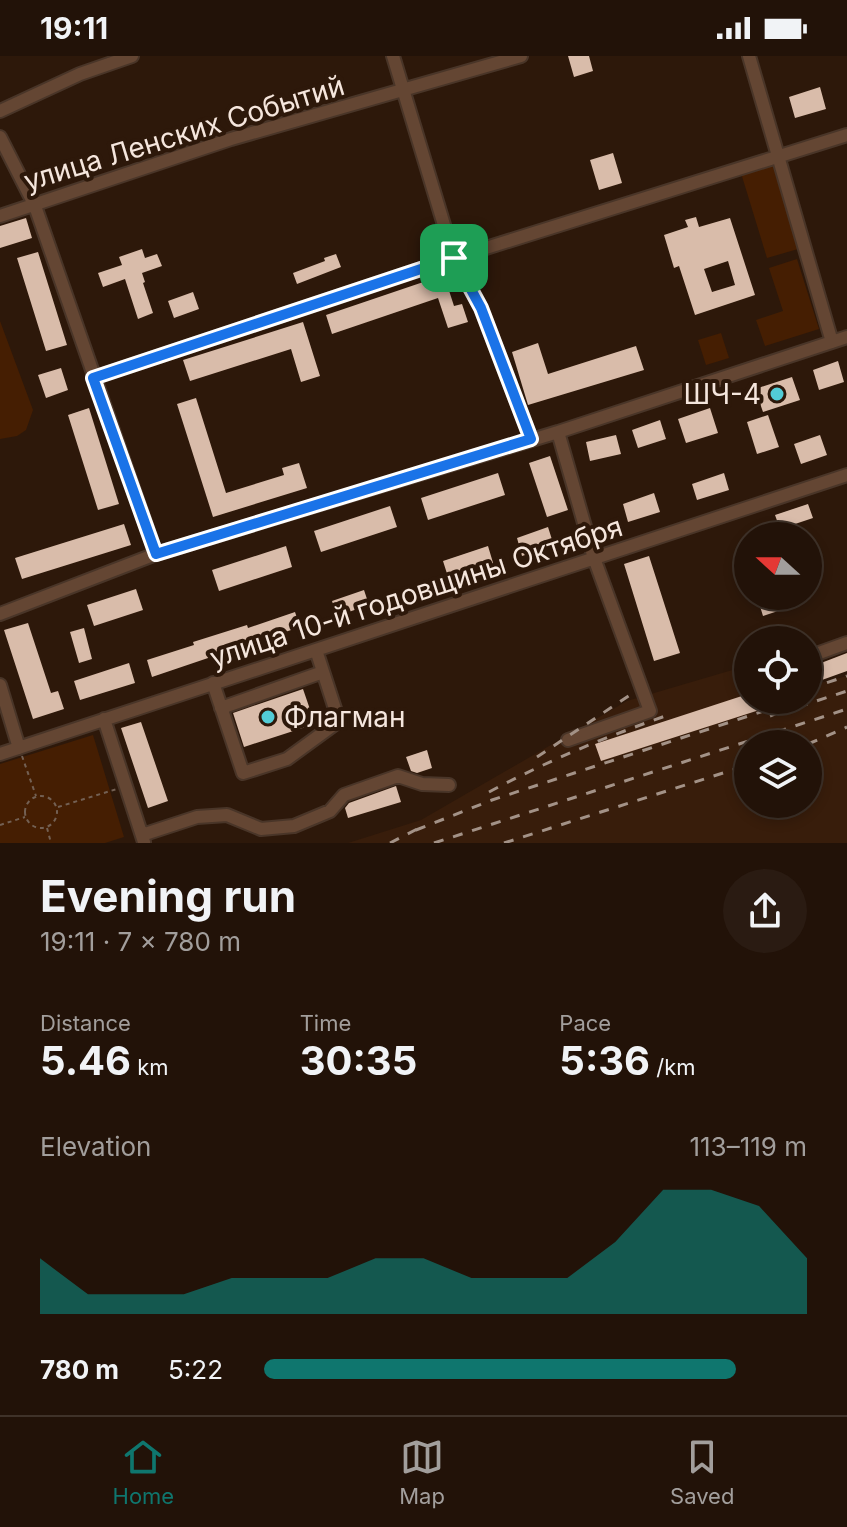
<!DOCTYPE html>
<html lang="en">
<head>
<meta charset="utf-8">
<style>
  :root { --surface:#221208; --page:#2a1b12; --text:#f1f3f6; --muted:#a29e9c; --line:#3f3229; --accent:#0f766e }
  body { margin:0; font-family:Inter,sans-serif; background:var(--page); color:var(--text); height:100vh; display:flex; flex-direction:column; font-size:30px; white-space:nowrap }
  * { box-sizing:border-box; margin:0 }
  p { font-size:26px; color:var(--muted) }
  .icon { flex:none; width:44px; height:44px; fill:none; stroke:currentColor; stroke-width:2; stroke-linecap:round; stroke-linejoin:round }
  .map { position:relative; height:787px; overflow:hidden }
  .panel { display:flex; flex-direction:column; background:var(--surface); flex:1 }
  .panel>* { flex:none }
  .needle { width:52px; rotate:291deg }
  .tools { position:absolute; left:734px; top:466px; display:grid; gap:16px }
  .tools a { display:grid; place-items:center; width:88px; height:88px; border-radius:50%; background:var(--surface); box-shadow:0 4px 12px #0003,0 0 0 2px var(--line); font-size:40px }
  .pin { position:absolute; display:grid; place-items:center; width:68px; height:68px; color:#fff; margin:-34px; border-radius:16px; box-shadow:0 4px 12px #0006 }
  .round { display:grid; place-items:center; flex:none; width:84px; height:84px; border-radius:42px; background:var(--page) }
  .overview { display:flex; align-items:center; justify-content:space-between; height:136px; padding:0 40px }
  h1 { font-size:44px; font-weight:700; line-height:60px }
  .metrics { display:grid; grid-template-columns:repeat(3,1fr); gap:12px; height:136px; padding:8px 40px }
  .metrics div { display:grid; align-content:center }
  .metrics b { font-size:40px; font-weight:700 }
  .metrics small { font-size:22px; font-weight:400 }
  .metrics p { font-size:22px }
  .chart { height:224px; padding:16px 40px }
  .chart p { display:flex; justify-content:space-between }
  .chart svg { width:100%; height:144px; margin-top:8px; fill:var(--accent); opacity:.7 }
  ul { padding:0 40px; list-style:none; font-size:26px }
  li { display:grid; grid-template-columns:128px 96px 1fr; align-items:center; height:60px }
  li i { height:20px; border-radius:10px; background:var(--accent) }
  .status { display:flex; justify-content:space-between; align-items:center; height:56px; padding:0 40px; background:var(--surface); direction:ltr }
  .status svg { height:22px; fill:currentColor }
  .tab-bar { display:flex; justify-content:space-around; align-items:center; height:112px; border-top:2px solid var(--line); background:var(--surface); font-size:22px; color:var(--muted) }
  .tab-bar a { display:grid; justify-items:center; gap:4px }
  .tab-bar .selected { color:var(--accent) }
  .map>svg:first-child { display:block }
  .built { fill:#381d0b; fill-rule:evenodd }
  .green { fill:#451e02 }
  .building { fill:#d9bcaa; fill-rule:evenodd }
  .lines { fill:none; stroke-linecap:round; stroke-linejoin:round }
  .minor-casing { stroke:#493528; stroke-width:16 }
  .path { stroke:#736053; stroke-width:2; stroke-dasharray:4 4; stroke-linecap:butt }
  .minor { stroke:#644633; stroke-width:12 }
  .rail { stroke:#a39287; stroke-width:3; stroke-dasharray:10 10; stroke-linecap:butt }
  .route-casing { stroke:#fff; stroke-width:16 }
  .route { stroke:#1a73e8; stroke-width:10 }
  .poi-dot { fill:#52ccd6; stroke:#2d180a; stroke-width:3 }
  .labels { text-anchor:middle; stroke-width:8; stroke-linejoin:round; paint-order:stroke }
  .street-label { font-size:28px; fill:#f5e6dd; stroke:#2d180a }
  .poi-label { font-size:28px; fill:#f5e6dd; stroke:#2d180a; text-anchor:end }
</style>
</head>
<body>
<div class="status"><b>19:11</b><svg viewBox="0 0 49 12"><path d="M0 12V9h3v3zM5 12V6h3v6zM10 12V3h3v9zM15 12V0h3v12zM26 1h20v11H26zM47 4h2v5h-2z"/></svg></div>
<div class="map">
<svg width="847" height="787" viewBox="0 0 847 787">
  <rect width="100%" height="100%" fill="#2d180a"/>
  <path class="built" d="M746,610l2,2v32h60v-14l39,-10v167h-499l73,-23 206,-119zM748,688h60v60h-60z"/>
  <path class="green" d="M772,107l26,86 -31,9 -26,-85z
    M797,203l22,70 -54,17 -9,-26 27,-9 -14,-43z
    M0,265l33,89 -7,20 -9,6 -17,3z
    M721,277l8,25 -23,7 -8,-25z
    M93,679l31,102 -19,6h-105v-79z"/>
  <path class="building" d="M568,0h21l4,15 -19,6z
    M820,31l6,22 -31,9 -6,-21z
    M613,97l9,30 -23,7 -9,-30z
    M696,161l3,10 31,-9 25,77 -60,20 -16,-49 -5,2 -10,-33 24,-8 -3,-7zM728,205l7,24 -23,7 -8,-23z
    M26,162l6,20 -32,10v-22z
    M142,193l3,9 12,-4 5,12 -20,7 3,9 -2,1 10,30 -15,6 -13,-40 -22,8 -5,-14 24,-8 -3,-8z
    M38,196l29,93 -21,6 -29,-93z
    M336,198l5,13 -44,17 -4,-11 32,-12 -1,-3z
    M444,219l10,31 8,-2 6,18 -20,6 -10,-30 -106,36 -6,-19z
    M193,236l6,17 -25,9 -6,-17z
    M303,266l17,54 -19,6 -10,-33 -101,32 -7,-21z
    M538,287l10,31 88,-28 8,24 -116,35 -16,-53z
    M838,305l6,21 -25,8 -6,-20z
    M61,312l7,22 -22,8 -8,-23z
    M792,321l8,23 -37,12 -8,-23z
    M196,342l30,95 58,-18 -2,-7 17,-5 8,25 -94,29 -36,-113z
    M89,352l30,96 -21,6 -30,-95z
    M710,352l8,25 -32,10 -8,-24z
    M768,359l11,32 -22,7 -10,-32z
    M660,364l6,19 -28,9 -6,-18z
    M616,379l5,19 -31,7 -4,-19z
    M820,379l7,20 -26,9 -7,-20z
    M550,400l18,54 -21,7 -18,-54z
    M498,417l7,22 -77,25 -7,-22z
    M724,417l5,17 -32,10 -5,-16z
    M654,437l6,19 -32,10 -5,-18z
    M808,448l5,14 -33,11 -5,-14z
    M390,450l7,21 -76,25 -7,-21z
    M124,468l7,21 -109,34 -7,-21z
    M548,471l6,19 -32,10 -5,-18z
    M286,490l6,21 -73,24 -7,-21z
    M488,490l6,20 -45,14 -6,-19z
    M649,500l31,97 -26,8 -30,-97z
    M136,533l7,21 -49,16 -7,-21z
    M364,534l5,15 -32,11 -5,-15z
    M778,540h15l3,9 -33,11 -4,-13z
    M295,556l5,15 -148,50 -5,-17 47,-15 -1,-3 54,-17 1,3z
    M28,567l23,70 7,-2 6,18 -31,10 -29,-89z
    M84,572l8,31 -13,4 -9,-31z
    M847,597v18l-39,14v-17z
    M129,607l6,20 -55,17 -6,-19z
    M303,633l12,35 -71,23 -11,-34z
    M748,638v6h19l2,7 -168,54 -6,-17z
    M141,666l27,79 -20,7 -27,-80z
    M427,694l5,18 -15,5 -6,-2 -5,-14z
    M396,730l5,16 -53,16 -3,-10 4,-5z"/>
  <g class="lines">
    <defs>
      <path id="minor" d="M393,0l61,202 27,50 50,131
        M749,0l83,286
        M0,55l80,-37 52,-18
        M0,81l35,69 121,348
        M0,160l231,-77 290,-83
        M93,322l361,-120 393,-123
        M558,376l36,126 56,153 -82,29
        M0,558l156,-60 402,-122 289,-95
        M808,601l39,-14
        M213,627l30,90 44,-14 52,-38 -23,-71
        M0,629l19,63
        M221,652l102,-36
        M104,663l40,123
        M0,698l847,-279
        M142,779l55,-18 30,-2 34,14 33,-3 36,-15 14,-16 54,-19 24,8 27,1"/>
    </defs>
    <use href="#minor" class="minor-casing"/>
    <path class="path" d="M22,700l14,40
      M25 756a16 16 0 1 1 32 0a16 16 0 1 1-32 0Z
      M58,751l59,-18
      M0,769l25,-8
      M47,772l4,15"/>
    <use href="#minor" class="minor"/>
    <path class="rail" d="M808,633l39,-13
      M798,651l49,-16
      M770,660l37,-16
      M808,688l39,-17
      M537,701l93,-62
      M489,736c60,-32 119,-56 182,-78
      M416,774l76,-30 284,-93
      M390,787l35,-18
      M434,787l413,-134
      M504,787l244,-78"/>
  </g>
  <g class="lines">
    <defs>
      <path id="route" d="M454,202l27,50 50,131 -375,115 -63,-176z"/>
    </defs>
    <use href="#route" class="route-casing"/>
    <use href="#route" class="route"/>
  </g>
  <g class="poi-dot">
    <circle cx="777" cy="338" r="8"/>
    <circle cx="268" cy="661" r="8"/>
  </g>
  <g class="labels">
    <g class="street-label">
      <text transform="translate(184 77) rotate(-17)" y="10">улица Ленских Событий</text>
      <text transform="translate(416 536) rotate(-18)" y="10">улица 10-й годовщины Октября</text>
    </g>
    <g class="poi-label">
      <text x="761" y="348">ШЧ-4</text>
      <text x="284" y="671" text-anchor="start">Флагман</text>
    </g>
  </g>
</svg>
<div class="tools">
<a><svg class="needle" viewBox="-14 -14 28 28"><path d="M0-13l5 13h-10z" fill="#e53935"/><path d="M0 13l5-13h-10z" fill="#a29e9c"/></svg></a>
<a><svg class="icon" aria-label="locate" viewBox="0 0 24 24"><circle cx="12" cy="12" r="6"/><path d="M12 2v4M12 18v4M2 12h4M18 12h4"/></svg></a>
<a><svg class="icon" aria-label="layers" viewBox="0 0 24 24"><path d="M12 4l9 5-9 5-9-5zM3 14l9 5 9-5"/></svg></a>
</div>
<div class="pin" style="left:454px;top:202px;background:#1e9e55"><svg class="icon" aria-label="arrive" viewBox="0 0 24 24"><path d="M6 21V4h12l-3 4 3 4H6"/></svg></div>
</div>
<section class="panel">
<div class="overview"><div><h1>Evening run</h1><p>19:11 · 7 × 780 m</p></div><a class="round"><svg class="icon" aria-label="share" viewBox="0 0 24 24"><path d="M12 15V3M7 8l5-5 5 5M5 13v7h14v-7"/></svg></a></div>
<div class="metrics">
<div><p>Distance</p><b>5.46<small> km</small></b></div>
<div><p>Time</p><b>30:35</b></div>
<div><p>Pace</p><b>5:36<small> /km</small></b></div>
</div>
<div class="chart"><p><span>Elevation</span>113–119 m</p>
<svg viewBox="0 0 160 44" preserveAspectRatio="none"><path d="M0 44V27L10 38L20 38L30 38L40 33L50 33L60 33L70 27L80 27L90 33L100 33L110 33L120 22L130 6L140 6L150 11L160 27V44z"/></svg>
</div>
<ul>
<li><b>780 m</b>5:22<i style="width:87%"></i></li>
</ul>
</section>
<nav class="tab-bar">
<a class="selected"><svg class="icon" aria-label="home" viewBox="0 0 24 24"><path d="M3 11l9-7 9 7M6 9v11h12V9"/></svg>Home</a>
<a><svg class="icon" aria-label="map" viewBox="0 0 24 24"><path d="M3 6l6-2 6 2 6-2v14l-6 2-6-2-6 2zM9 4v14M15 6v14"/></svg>Map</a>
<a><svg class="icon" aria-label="saved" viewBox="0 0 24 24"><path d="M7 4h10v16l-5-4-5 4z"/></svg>Saved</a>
</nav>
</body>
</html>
